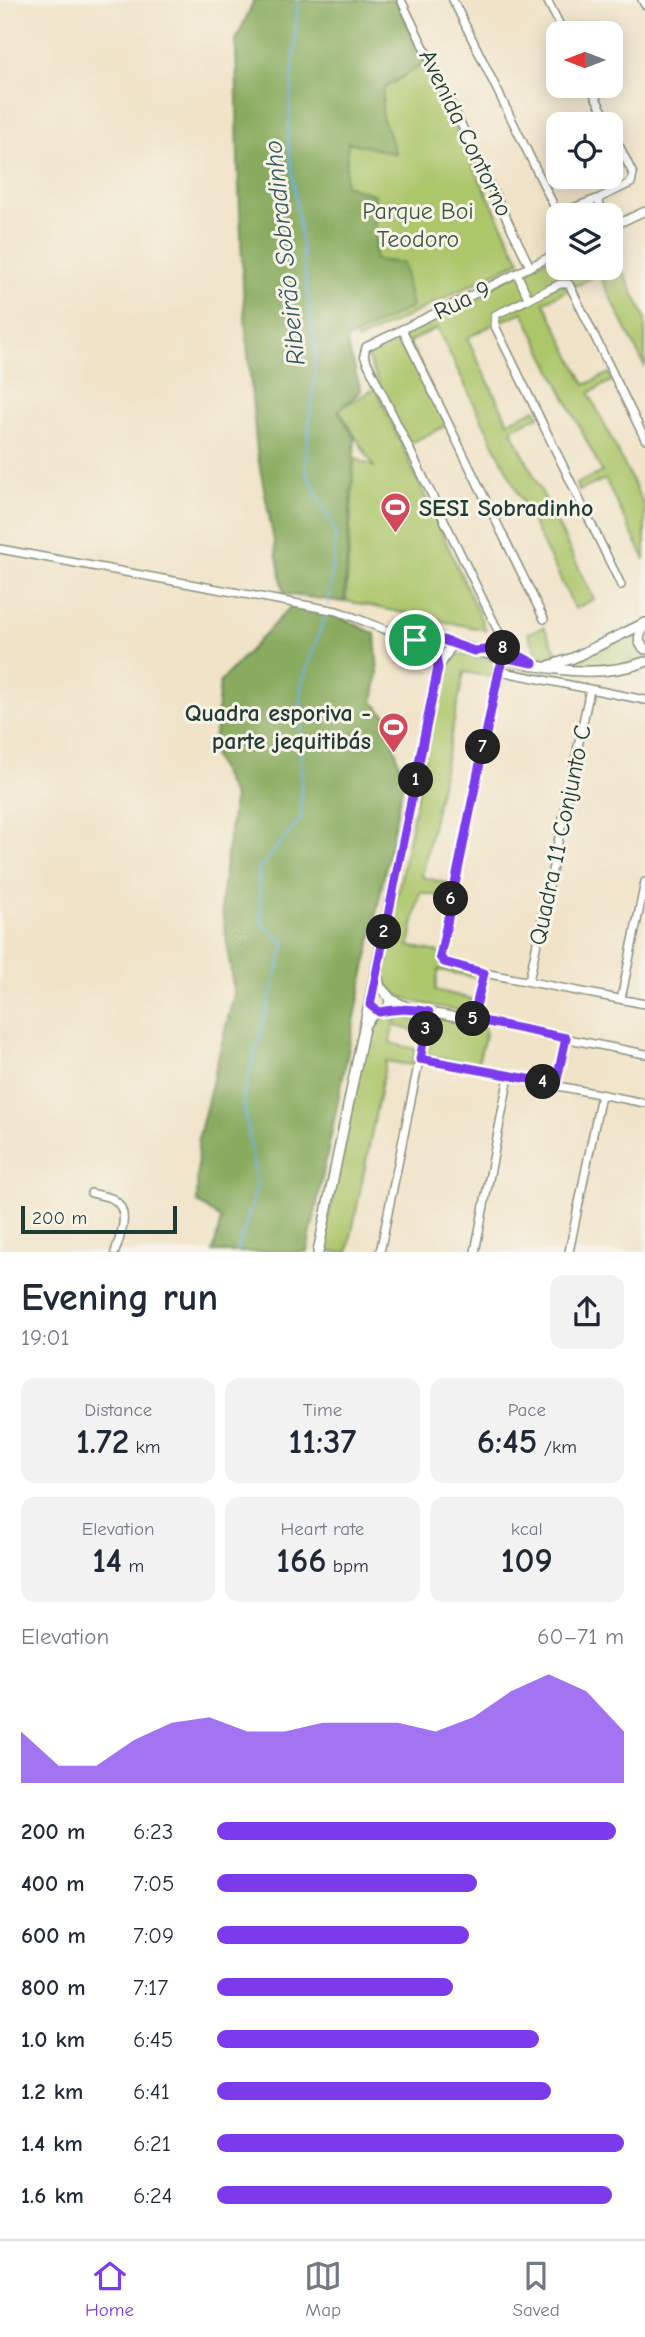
<!DOCTYPE html>
<html lang="en">
<head>
<meta charset="utf-8">
<style>
  :root { --surface:#fff; --page:#f2f2f3; --text:#1f2937; --muted:#747a83; --line:#e0e1e3; --accent:#7c3aed }
  body { margin:0; font-family:"Comic Neue",sans-serif; background:var(--page); color:var(--text); height:100vh; display:flex; flex-direction:column; font-size:26px; white-space:nowrap }
  * { box-sizing:border-box; margin:0 }
  p { font-size:23px; color:var(--muted) }
  .icon { flex:none; width:38px; height:38px; fill:none; stroke:currentColor; stroke-width:2; stroke-linecap:round; stroke-linejoin:round }
  .map { position:relative; height:1252px; overflow:hidden }
  .panel { display:flex; flex-direction:column; background:var(--surface); flex:1 }
  .panel>* { flex:none }
  .needle { width:46px; rotate:270deg }
  .controls { position:absolute; left:546px; top:21px; display:grid; gap:14px }
  .controls a { display:grid; place-items:center; width:77px; height:77px; border-radius:14px; background:var(--surface); box-shadow:0 4px 18px #0003; font-size:35px }
  .scale { position:absolute; left:21px; bottom:18px; width:156px; box-sizing:border-box; padding-left:7px; border:4px solid #1f3d34; border-top:0; font-size:19px; line-height:24px; white-space:nowrap; color:#1f3d34; -webkit-text-stroke:5px #f7f3e8; paint-order:stroke }
  .pin { position:absolute; display:grid; place-items:center; width:60px; height:60px; color:#fff; margin:-30px; border:4px solid #fff; border-radius:50%; box-shadow:0 2px 7px #0007 }
  .km { position:absolute; width:35px; height:35px; margin:-18px; border-radius:50%; background:#222; color:#fff; font-size:19px; line-height:35px; text-align:center }
  .round { display:grid; place-items:center; flex:none; width:74px; height:74px; border-radius:14px; background:var(--page) }
  .overview { display:flex; align-items:center; justify-content:space-between; height:119px; padding:0 21px }
  h1 { font-size:38px; font-weight:800; line-height:52px }
  .metrics { display:grid; grid-template-columns:repeat(3,1fr); gap:10px; height:119px; padding:7px 21px }
  .metrics div { display:grid; align-content:center; border-radius:14px; background:var(--page); text-align:center }
  .metrics b { font-size:35px; font-weight:800 }
  .metrics small { font-size:19px; font-weight:400 }
  .metrics p { font-size:19px }
  .chart { height:196px; padding:14px 21px }
  .chart p { display:flex; justify-content:space-between }
  .chart svg { width:100%; height:126px; margin-top:7px; fill:var(--accent); opacity:.7 }
  ul { padding:0 21px; list-style:none; font-size:23px }
  li { display:grid; grid-template-columns:112px 84px 1fr; align-items:center; height:52px }
  li i { height:18px; border-radius:9px; background:var(--accent) }
  .dock { display:flex; justify-content:space-around; align-items:center; height:98px; border-top:2px solid var(--line); background:var(--surface); font-size:19px; color:var(--muted) }
  .dock a { display:grid; justify-items:center; gap:4px }
  .dock .current { color:var(--accent) }
  .map>svg:first-child { display:block }
  .green { fill:#acc66b; stroke:#668250; stroke-width:2 }
  .forest { fill:#89ab5f; stroke:#54744a; stroke-width:2 }
  .lines { fill:none; stroke-linecap:round; stroke-linejoin:round }
  .stream { stroke:#6db3e4; stroke-width:2 }
  .minor-casing { stroke:#88907e; stroke-width:10 }
  .major-casing { stroke:#88907e; stroke-width:12 }
  .minor { stroke:#fff; stroke-width:7 }
  .major { stroke:#fff; stroke-width:9 }
  .route-casing { stroke:#fff; stroke-width:14 }
  .route { stroke:#7c3aed; stroke-width:9 }
  .labels { text-anchor:middle; stroke-width:6; stroke-linejoin:round; paint-order:stroke }
  .street-label { font-size:24px; fill:#1f3d34; stroke:#f7f3e8 }
  .park-label { font-size:24px; fill:#3b583f; stroke:#f7f3e8 }
  .poi-label { font-size:24px; font-weight:bold; fill:#1f3d34; stroke:#f7f3e8; text-anchor:start }
  .water-label { font-size:26px; font-style:italic; fill:#325a60; stroke:#f7f3e8 }
</style>
</head>
<body>
<div class="map">
<svg width="645" height="1252" viewBox="0 0 645 1252">
  <rect width="100%" height="100%" fill="#f7f3e8"/>
  <filter id="ink" filterUnits="userSpaceOnUse"><feTurbulence type="fractalNoise" baseFrequency=".0143" numOctaves="2"/><feDisplacementMap in="SourceGraphic" scale="14" xChannelSelector="R" yChannelSelector="G"/><feConvolveMatrix kernelMatrix="1 2 1 2 8 2 1 2 1" color-interpolation-filters="sRGB"/></filter>
  <filter id="wash" filterUnits="userSpaceOnUse"><feTurbulence type="fractalNoise" baseFrequency=".00686" numOctaves="4" result="noise"/><feDisplacementMap in="SourceGraphic" scale="28" xChannelSelector="R" yChannelSelector="G"/><feGaussianBlur stdDeviation="1.57" result="paint"/><feColorMatrix in="noise" values="0 0 0 0 0 0 0 0 0 0 0 0 0 0 0 0 0 1.4 0 .05"/><feComposite in="paint" operator="in"/></filter>
  <g filter="url(#wash)">
    <rect width="100%" height="100%" fill="#f0e3c7"/>
    <path class="green" d="M421,59l99,202 -163,80 -26,-186 46,-77z
      M611,247l34,70v50l-46,-93 -55,28 41,83 24,-12 4,7 -24,13 56,114v53l-40,-81 -26,12 -3,-7 26,-12 -79,-160 -21,9 -3,-7 -5,10 -27,14 41,84 28,-13 3,7 -28,13 83,170 -19,10 -138,-281 -28,14 40,82 -42,21 -43,-95 194,-97v15h53z
      M376,388l110,242 -140,-29 8,-143 20,9 -35,-58z
      M645,623v39l-20,7 -52,-2v-9z
      M544,627l13,26 -17,6 -12,-26z
      M461,654l36,7 -4,16 -29,-5 -42,205 32,8 -3,14 -31,-7 -11,54 29,6 2,3 44,18 -1,6 -44,-9 -4,20 37,9 -2,13c-28,-6 -85,-7 -88,-41l61,-303 9,-11z
      M396,1010l-6,33 25,6 -3,16 -26,-4 -38,191h-26l43,-227c9,-10 17,-14 31,-15z
      M430,1015l52,10 4,8 -9,32 -54,-11z
      M398,1016l19,4 -2,11 -19,-5z"/>
    <path class="forest" d="M254,0h143l28,63 -42,26 -1,28 14,37 -48,-12 -3,43 30,10v65l28,3 9,44 -66,33 15,51 -23,20 17,28 -11,163 -60,-8 -27,-142 -13,-143 -6,-147 -2,-122z
      M290,607l50,10 35,17 3,40 -5,28 16,16 14,65 -96,469h-94l8,-33 -24,-17 1,-62 36,-146 -13,-92 13,-104 -21,-43 7,-73z"/>
    <g class="lines">
      <path class="stream" d="M298,0l-10,138 28,219 -11,112 31,64 -8,72
        M237,1252l20,-65 -14,-90 42,-154 -23,-19 -4,-54 43,-51v-134l26,-74"/>
    </g>
  </g>
  <g filter="url(#ink)">
    <g class="lines">
      <defs>
        <path id="minor" d="M401,0l129,267
          M453,0l104,212h5l35,-13 34,-16 2,-9 -22,-45
          M547,0l17,33
          M642,0l3,5
          M590,86l19,38
          M597,199l8,16
          M611,227l34,-16
          M517,273l11,25
          M402,329l142,290
          M0,549l337,62c38,13 60,28 102,30
          M621,585l-126,-259v-11l65,-31h9l76,155
          M416,640l12,9 7,2
          M507,649l-141,-289 -2,-5 2,-8 192,-94
          M503,659l-63,300 44,14 161,31
          M499,671l146,29
          M529,981l61,-292
          M389,997l21,11 235,46
          M621,999l24,-117
          M473,1019l11,-46
          M420,1059l225,44
          M556,1085l10,-46
          M91,1193c7,2 16,3 22,6 19,12 7,37 2,53
          M380,1252l49,-240
          M475,1252l34,-176
          M569,1252l32,-157"/>
        <path id="major" d="M645,626c-6,8 -9,16 0,23
          M499,656v-6l6,-2 14,9
          M549,666l24,-8 72,-35
          M438,668l-4,-22 7,-6c64,18 136,46 204,22
          M366,1023l7,-9 13,-3 4,-8 -1,-6 -9,-10 -3,-12
          M318,1252l120,-584 11,-19 -2,-6"/>
      </defs>
      <use href="#minor" class="minor-casing"/>
      <use href="#major" class="major-casing"/>
      <use href="#minor" class="minor"/>
      <use href="#major" class="major"/>
    </g>
  </g>
  <g class="lines" filter="url(#ink)">
    <defs>
      <path id="route" d="M415,640h28l31,11 31,-3 28,15 -26,-5 -4,1 -4,12 -59,286 4,5 40,11 -11,46 93,19 -10,46 -136,-25 9,-47c-19,-4 -32,-3 -50,0l-9,-7 68,-337 -3,-17 -7,-2z"/>
    </defs>
    <use href="#route" class="route-casing"/>
    <use href="#route" class="route"/>
  </g>
  <defs>
    <symbol id="stadium-pin" viewBox="-11 -11 22 30"><path d="M0 17L-7.5 6A9.5 9.5 0 1 1 7.5 6Z" fill="#d1495b" stroke="#f7f3e8"/><path d="M0-5a6.5 5 0 1 0 0 10a6.5 5 0 1 0 0-10ZM-3.5-1.8h7v3.6h-7Z" fill="#fff"/></symbol>
  </defs>
  <g fill-rule="evenodd">
    <use href="#stadium-pin" x="378" y="490" width="35" height="47"/>
    <use href="#stadium-pin" x="376" y="710" width="35" height="47"/>
  </g>
  <g class="labels">
    <g class="street-label">
      <text transform="translate(466 133) rotate(64)" y="8">Avenida Contorno</text>
      <text transform="translate(462 300) rotate(-26)" y="8">Rua 9</text>
      <text transform="translate(560 835) rotate(-78)" y="8">Quadra 11 Conjunto C</text>
    </g>
    <g class="park-label">
      <text x="418" y="219">Parque Boi<tspan x="418" dy="28">Teodoro</tspan></text>
    </g>
    <g class="poi-label">
      <text x="419" y="516">SESI Sobradinho</text>
      <text x="371" y="721" text-anchor="end">Quadra esporiva -<tspan x="371" dy="28">parte jequitibás</tspan></text>
    </g>
    <g class="water-label">
      <text transform="translate(284 253) rotate(-96)" y="9">Ribeirão Sobradinho</text>
    </g>
  </g>
</svg>
<div class="controls">
<a><svg class="needle" viewBox="-14 -14 28 28"><path d="M0-13l5 13h-10z" fill="#e53935"/><path d="M0 13l5-13h-10z" fill="#747a83"/></svg></a>
<a><svg class="icon" aria-label="locate" viewBox="0 0 24 24"><circle cx="12" cy="12" r="6"/><path d="M12 2v4M12 18v4M2 12h4M18 12h4"/></svg></a>
<a><svg class="icon" aria-label="layers" viewBox="0 0 24 24"><path d="M12 4l9 5-9 5-9-5zM3 14l9 5 9-5"/></svg></a>
</div>
<div class="scale">200 m</div>
<div class="pin" style="left:415px;top:640px;background:#1e9e55"><svg class="icon" aria-label="arrive" viewBox="0 0 24 24"><path d="M6 21V4h12l-3 4 3 4H6"/></svg></div>
<b class="km" style="left:416px;top:780px">1</b>
<b class="km" style="left:384px;top:932px">2</b>
<b class="km" style="left:426px;top:1029px">3</b>
<b class="km" style="left:543px;top:1082px">4</b>
<b class="km" style="left:473px;top:1019px">5</b>
<b class="km" style="left:451px;top:899px">6</b>
<b class="km" style="left:483px;top:747px">7</b>
<b class="km" style="left:503px;top:648px">8</b>
</div>
<section class="panel">
<div class="overview"><div><h1>Evening run</h1><p>19:01</p></div><a class="round"><svg class="icon" aria-label="share" viewBox="0 0 24 24"><path d="M12 15V3M7 8l5-5 5 5M5 13v7h14v-7"/></svg></a></div>
<div class="metrics">
<div><p>Distance</p><b>1.72<small> km</small></b></div>
<div><p>Time</p><b>11:37</b></div>
<div><p>Pace</p><b>6:45<small> /km</small></b></div>
</div>
<div class="metrics">
<div><p>Elevation</p><b>14<small> m</small></b></div>
<div><p>Heart rate</p><b>166<small> bpm</small></b></div>
<div><p>kcal</p><b>109</b></div>
</div>
<div class="chart"><p><span>Elevation</span>60–71 m</p>
<svg viewBox="0 0 160 44" preserveAspectRatio="none"><path d="M0 44V26L10 38L20 38L30 29L40 23L50 21L60 26L70 26L80 23L90 23L100 23L110 26L120 21L130 12L140 6L150 12L160 26V44z"/></svg>
</div>
<ul>
<li><b>200 m</b>6:23<i style="width:98%"></i></li>
<li><b>400 m</b>7:05<i style="width:64%"></i></li>
<li><b>600 m</b>7:09<i style="width:62%"></i></li>
<li><b>800 m</b>7:17<i style="width:58%"></i></li>
<li><b>1.0 km</b>6:45<i style="width:79%"></i></li>
<li><b>1.2 km</b>6:41<i style="width:82%"></i></li>
<li><b>1.4 km</b>6:21<i style="width:100%"></i></li>
<li><b>1.6 km</b>6:24<i style="width:97%"></i></li>
</ul>
</section>
<nav class="dock">
<a class="current"><svg class="icon" aria-label="home" viewBox="0 0 24 24"><path d="M3 11l9-7 9 7M6 9v11h12V9"/></svg>Home</a>
<a><svg class="icon" aria-label="map" viewBox="0 0 24 24"><path d="M3 6l6-2 6 2 6-2v14l-6 2-6-2-6 2zM9 4v14M15 6v14"/></svg>Map</a>
<a><svg class="icon" aria-label="saved" viewBox="0 0 24 24"><path d="M7 4h10v16l-5-4-5 4z"/></svg>Saved</a>
</nav>
</body>
</html>
